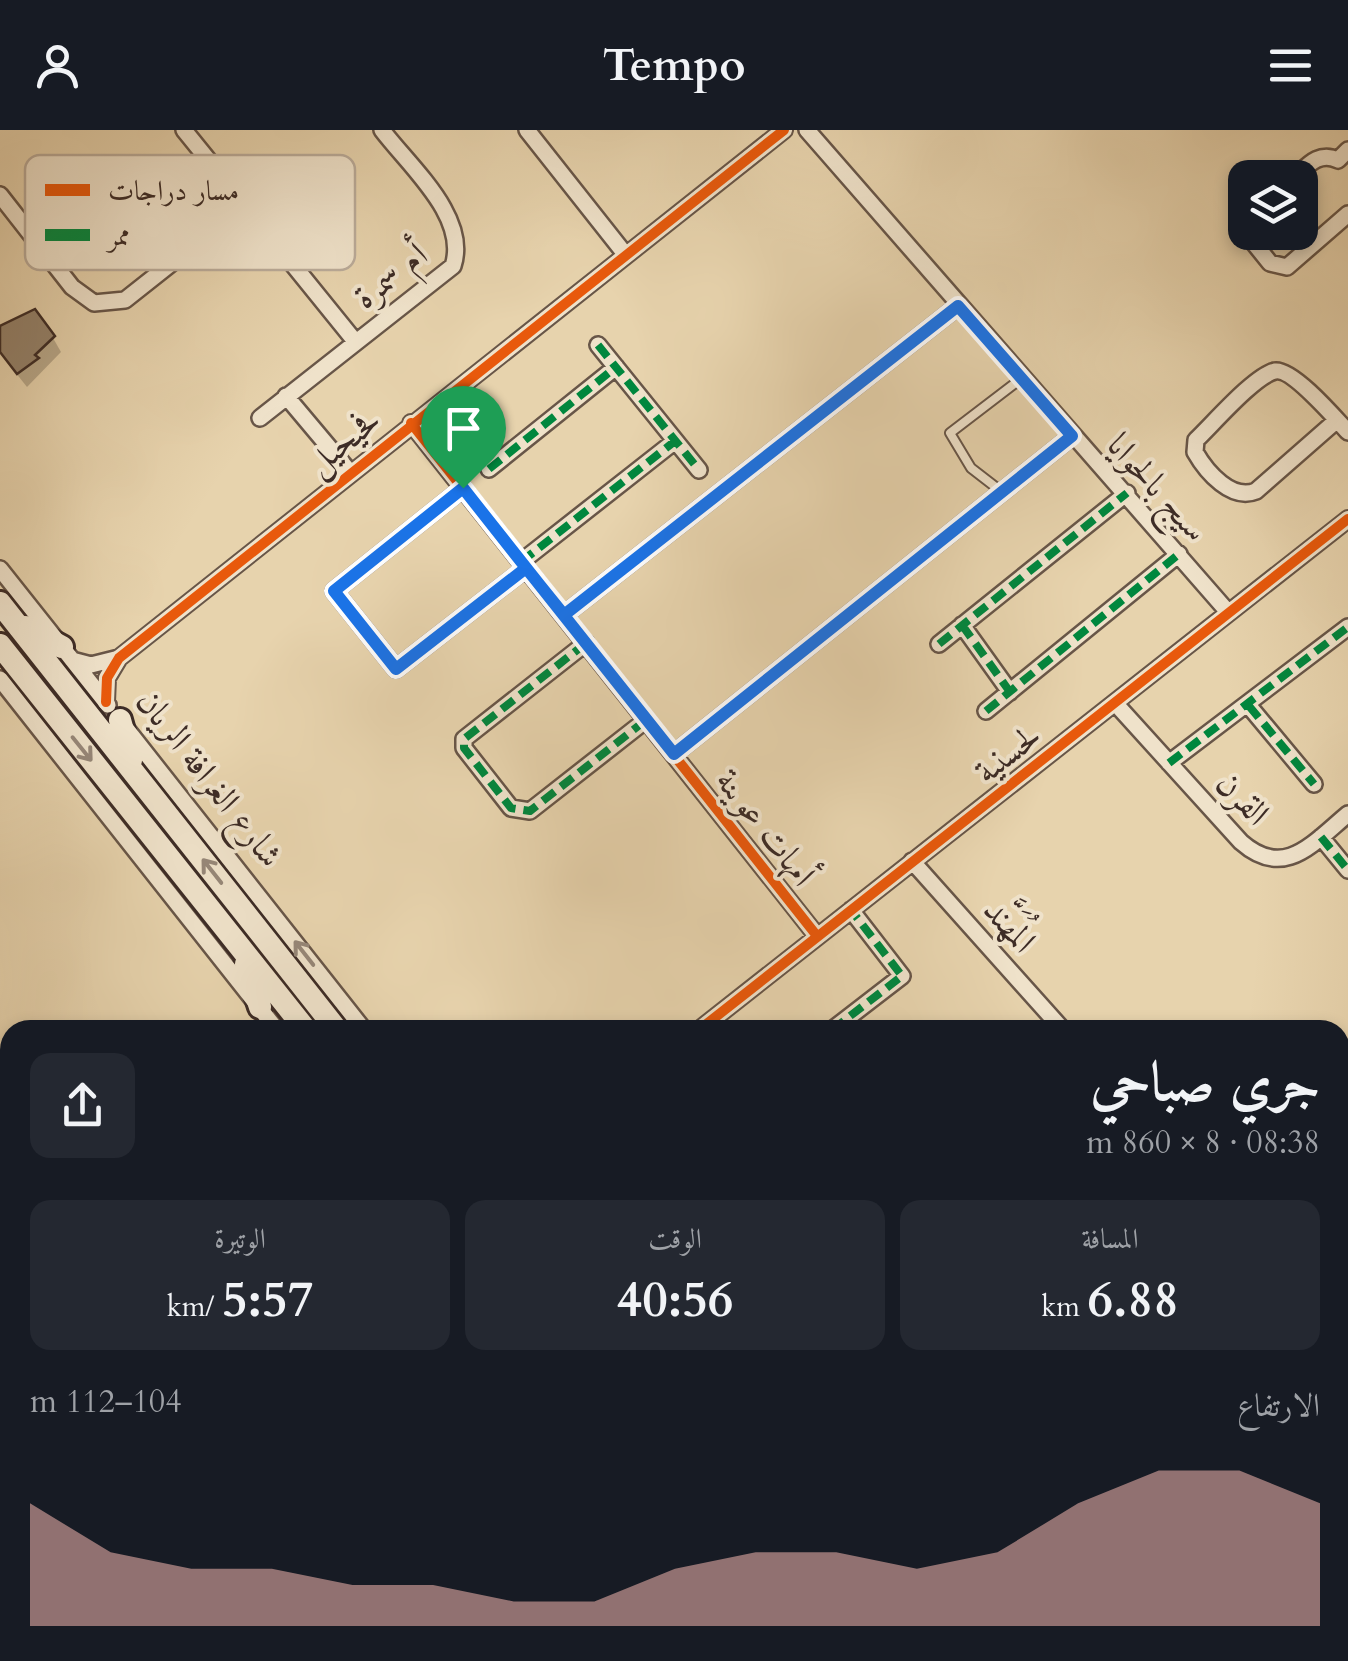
<!DOCTYPE html>
<html lang="ar">
<head>
<meta charset="utf-8">
<style>
  :root { --surface:#171b24; --page:#242831; --text:#f1f3f6; --muted:#9ea1a6; --accent:#c59692 }
  body { margin:0; font-family:Cardo,Amiri,serif; background:var(--page); color:var(--text); direction:rtl; height:100vh; display:flex; flex-direction:column; font-size:38px; white-space:nowrap }
  * { box-sizing:border-box; margin:0 }
  p { font-size:32px; color:var(--muted) }
  .icon { flex:none; width:55px; height:55px; fill:none; stroke:currentColor; stroke-width:2; stroke-linecap:round; stroke-linejoin:round }
  .map { position:relative; flex:1; overflow:hidden; direction:ltr }
  .sheet { position:absolute; left:0px; top:890px; width:1350px; height:642px; display:flex; flex-direction:column; background:var(--surface); border-radius:30px 30px 0 0; box-shadow:0 5px 15px #0003; direction:rtl }
  .sheet>* { flex:none }
  .fabs { position:absolute; left:1228px; top:30px; display:grid; gap:20px }
  .fabs a { display:grid; place-items:center; width:90px; height:90px; border-radius:20px; background:var(--surface); box-shadow:0 5px 15px #0003; font-size:50px }
  .pin { position:absolute; display:grid; place-items:center; width:85px; height:85px; color:#fff; margin:-102px -42px; border-radius:50% 50% 50% 0; rotate:-45deg; box-shadow:0 0 10px #0007 }
  .pin .icon { rotate:45deg }
  .round { display:grid; place-items:center; flex:none; width:105px; height:105px; border-radius:20px; background:var(--page) }
  .head { display:flex; align-items:center; justify-content:space-between; height:170px; padding:0 30px }
  h1 { font-size:55px; font-weight:600; line-height:75px }
  .metrics { display:grid; grid-template-columns:repeat(3,1fr); gap:15px; height:170px; padding:10px 30px }
  .metrics div { display:grid; align-content:center; border-radius:20px; background:var(--page); text-align:center }
  .metrics b { font-size:50px; font-weight:600 }
  .metrics small { font-size:28px; font-weight:400 }
  .metrics p { font-size:28px }
  .chart { height:280px; padding:20px 30px }
  .chart p { display:flex; justify-content:space-between }
  .chart svg { width:100%; height:180px; margin-top:10px; fill:var(--accent); opacity:.7 }
  header { display:flex; justify-content:space-between; align-items:center; height:130px; padding:0 30px; background:var(--surface); font-size:45px; font-weight:600 }
  .map>svg:first-child { display:block }
  .shadow { fill:#0003 }
  .building { fill:#95836c; stroke:#3d2c26; stroke-width:2.5 }
  .lines { fill:none; stroke-linecap:round; stroke-linejoin:round }
  .lane-casing { stroke:#685648; stroke-width:12 }
  .street-casing { stroke:#685648; stroke-width:20 }
  .secondary-casing { stroke:#3d2c26; stroke-width:28 }
  .lane { stroke:#efe2ca; stroke-width:8 }
  .street { stroke:#efe2ca; stroke-width:15 }
  .secondary { stroke:#efe2ca; stroke-width:22 }
  .quiet { stroke:#00873e; stroke-width:8; stroke-dasharray:15 8; stroke-linecap:butt }
  .cycleway-casing { stroke:#efe2ca; stroke-width:16 }
  .cycleway { stroke:#e8590c; stroke-width:10 }
  .oneway { stroke:#968778 }
  .route-casing { stroke:#fff; stroke-width:20 }
  .route { stroke:#1a73e8; stroke-width:12 }
  .labels { text-anchor:middle; stroke-width:8; stroke-linejoin:round; paint-order:stroke }
  .street-label { font-size:35px; fill:#3d2c26; stroke:#efe2ca }
  .key { fill:#efe2ca; stroke:#baab99; stroke-width:2.5 }
  .key-label { font-size:28px; fill:#3d2c26 }
</style>
</head>
<body>
<header><svg class="icon" aria-label="menu" viewBox="0 0 24 24"><path d="M4 6h16M4 12h16M4 18h16"/></svg>Tempo<svg class="icon" aria-label="person" viewBox="0 0 24 24"><circle cx="12" cy="8" r="4"/><path d="M4 21q1-7 8-7t8 7"/></svg></header>
<div class="map">
<svg width="1348" height="1531" viewBox="0 0 1348 1531">
  <rect width="100%" height="100%" fill="#e7d3ad"/>
  <filter id="stains"><feTurbulence type="fractalNoise" baseFrequency=".002" numOctaves="4"/><feColorMatrix values="0 0 0 0 .2 0 0 0 0 .09 0 0 0 0 .02 0 0 0 .5 -.17"/></filter>
  <radialGradient id="worn" r=".72"><stop offset=".6" stop-color="#630" stop-opacity="0"/><stop offset="1" stop-color="#630" stop-opacity=".3"/></radialGradient>
  <path class="shadow" d="M0,199l53,9 8,14 -34,35 -27,-34z"/>
  <path class="building" d="M35,179l20,27 -20,19 4,3 -22,16 -17,-22v-26z"/>
  <g class="lines">
    <defs>
      <path id="lane" d="M1002,362l-31,-24 -21,-35 72,-55"/>
      <path id="street" d="M184,0l170,210
        M527,0l98,124
        M807,0l421,482
        M1294,48c14,-13 25,-27 44,-18l10,-10
        M0,65l72,92 22,16 31,-3 120,-95
        M1245,102l25,31 17,4 61,-53
        M598,215l101,125
        M286,266l63,75
        M260,288l193,-152c16,-49 -43,-99 -71,-136
        M1337,290l-81,71c-24,10 -49,-18 -61,-39l1,-12c17,-16 58,-64 79,-69 17,-3 61,48 73,61
        M411,293l406,513
        M489,339l127,-102
        M463,358l-129,103 62,78 130,-101
        M521,432l154,-121
        M0,439l108,136
        M564,485l394,-309
        M962,495l48,67
        M586,513l-122,96v9l47,60 19,3 116,-91
        M939,514l188,-151
        M72,530l19,5 28,-7
        M0,549l277,351
        M106,572l1,-24 12,-20 665,-528
        M1115,573l126,139c43,38 71,2 107,-28
        M1249,576l65,78
        M986,581l193,-157
        M125,597l239,303
        M674,624l398,-318
        M1169,633l179,-136
        M1321,707l27,33
        M912,731l151,169
        M699,900l649,-511
        M832,900l70,-54 -51,-66
        M0,1115l10,-6
        M1340,1158l8,-7
        M1340,1230l8,10
        M0,1374l10,13
        M1340,1461l8,-6
        M0,1471l10,-8
        M0,1492l10,12
        M26,1522l7,9
        M138,1522l6,9
        M766,1522l7,9
        M858,1522l6,9
        M158,1531l11,-9
        M409,1531l11,-9
        M539,1531l11,-9
        M673,1531l11,-9
        M1231,1531l13,-9"/>
      <path id="secondary" d="M0,473l337,427
        M25,497l37,20
        M0,515l306,385
        M120,590l11,40
        M246,834l14,43
        M798,1522l7,9
        M830,1522l6,9"/>
    </defs>
    <use href="#lane" class="lane-casing"/>
    <use href="#street" class="street-casing"/>
    <use href="#secondary" class="secondary-casing"/>
    <use href="#lane" class="lane"/>
    <use href="#street" class="street"/>
    <use href="#secondary" class="secondary"/>
    <path class="quiet" d="M598,215l101,125
      M489,339l127,-102
      M463,358l-129,103 62,78 130,-101
      M521,432l154,-121
      M962,495l48,67
      M586,513l-122,96v9l47,60 19,3 116,-91
      M939,514l188,-151
      M1249,576l65,78
      M986,581l193,-157
      M1169,633l179,-136
      M1321,707l27,33
      M832,900l70,-54 -51,-66"/>
    <defs>
      <path id="cycleway" d="M411,293l406,513
        M106,572l1,-24 12,-20 665,-528
        M699,900l649,-511"/>
    </defs>
    <use href="#cycleway" class="cycleway-casing"/>
    <use href="#cycleway" class="cycleway"/>
  </g>
  <defs><path id="oneway-shaft" d="M-6 0H5M1.5-3L5.5 0L1.5 3" fill="none" stroke-width="1.6" stroke-linecap="round" stroke-linejoin="round" transform="scale(2.5)"/></defs>
  <g class="oneway">
    <use href="#oneway-shaft" transform="translate(82 619) rotate(51)"/>
    <use href="#oneway-shaft" transform="translate(212 741) rotate(-128)"/>
    <use href="#oneway-shaft" transform="translate(304 823) rotate(-128)"/>
  </g>
  <g class="lines">
    <defs>
      <path id="route" d="M463,358c70,89 141,178 211,266l398,-318 -114,-130 -394,309 -38,-47 -130,101 -62,-78 129,-103"/>
    </defs>
    <use href="#route" class="route-casing"/>
    <use href="#route" class="route"/>
  </g>
  <g class="labels">
    <g class="street-label">
      <text transform="translate(390 145) rotate(-38)" y="12">أم سمرة</text>
      <text transform="translate(343 311) rotate(-39)" y="12">فحيحيل</text>
      <text transform="translate(1158 357) rotate(48)" y="12">سيج بالحوايا</text>
      <text transform="translate(1007 623) rotate(-38)" y="12">لحسنية</text>
      <text transform="translate(210 648) rotate(52)" y="12">شارع الغرافة الريان</text>
      <text transform="translate(1243 668) rotate(46)" y="12">القرن</text>
      <text transform="translate(766 697) rotate(52)" y="12">أمهات عوينة</text>
      <text transform="translate(1010 795) rotate(48)" y="12">المُهَنَّد</text>
    </g>
  </g>
  <rect x="25" y="25" width="330" height="115" rx="15" class="key"/>
  <rect x="45" y="54" width="45" height="12" fill="#e8590c"/>
  <rect x="45" y="99" width="45" height="12" fill="#00873e"/>
  <g class="key-label">
    <text x="108" y="70">مسار دراجات</text>
    <text x="108" y="115">ممر</text>
  </g>
  <rect width="100%" height="100%" filter="url(#stains)"/>
  <rect width="100%" height="100%" fill="url(#worn)"/>
</svg>
<div class="fabs">
<a><svg class="icon" aria-label="layers" viewBox="0 0 24 24"><path d="M12 4l9 5-9 5-9-5zM3 14l9 5 9-5"/></svg></a>
</div>
<div class="pin" style="left:463px;top:358px;background:#1e9e55"><svg class="icon" aria-label="arrive" viewBox="0 0 24 24"><path d="M6 21V4h12l-3 4 3 4H6"/></svg></div>
<section class="sheet">
<div class="head"><div><h1>جري صباحي</h1><p>08:38 · 8 × 860 m</p></div><a class="round"><svg class="icon" aria-label="share" viewBox="0 0 24 24"><path d="M12 15V3M7 8l5-5 5 5M5 13v7h14v-7"/></svg></a></div>
<div class="metrics">
<div><p>المسافة</p><b>6.88<small> km</small></b></div>
<div><p>الوقت</p><b>40:56</b></div>
<div><p>الوتيرة</p><b>5:57<small> /km</small></b></div>
</div>
<div class="chart"><p><span>الارتفاع</span>104–112 m</p>
<svg viewBox="0 0 160 44" preserveAspectRatio="none"><path d="M0 44V14L10 26L20 30L30 30L40 34L50 34L60 38L70 38L80 30L90 26L100 26L110 30L120 26L130 14L140 6L150 6L160 14V44z"/></svg>
</div>
</section>
</div>
</body>
</html>
